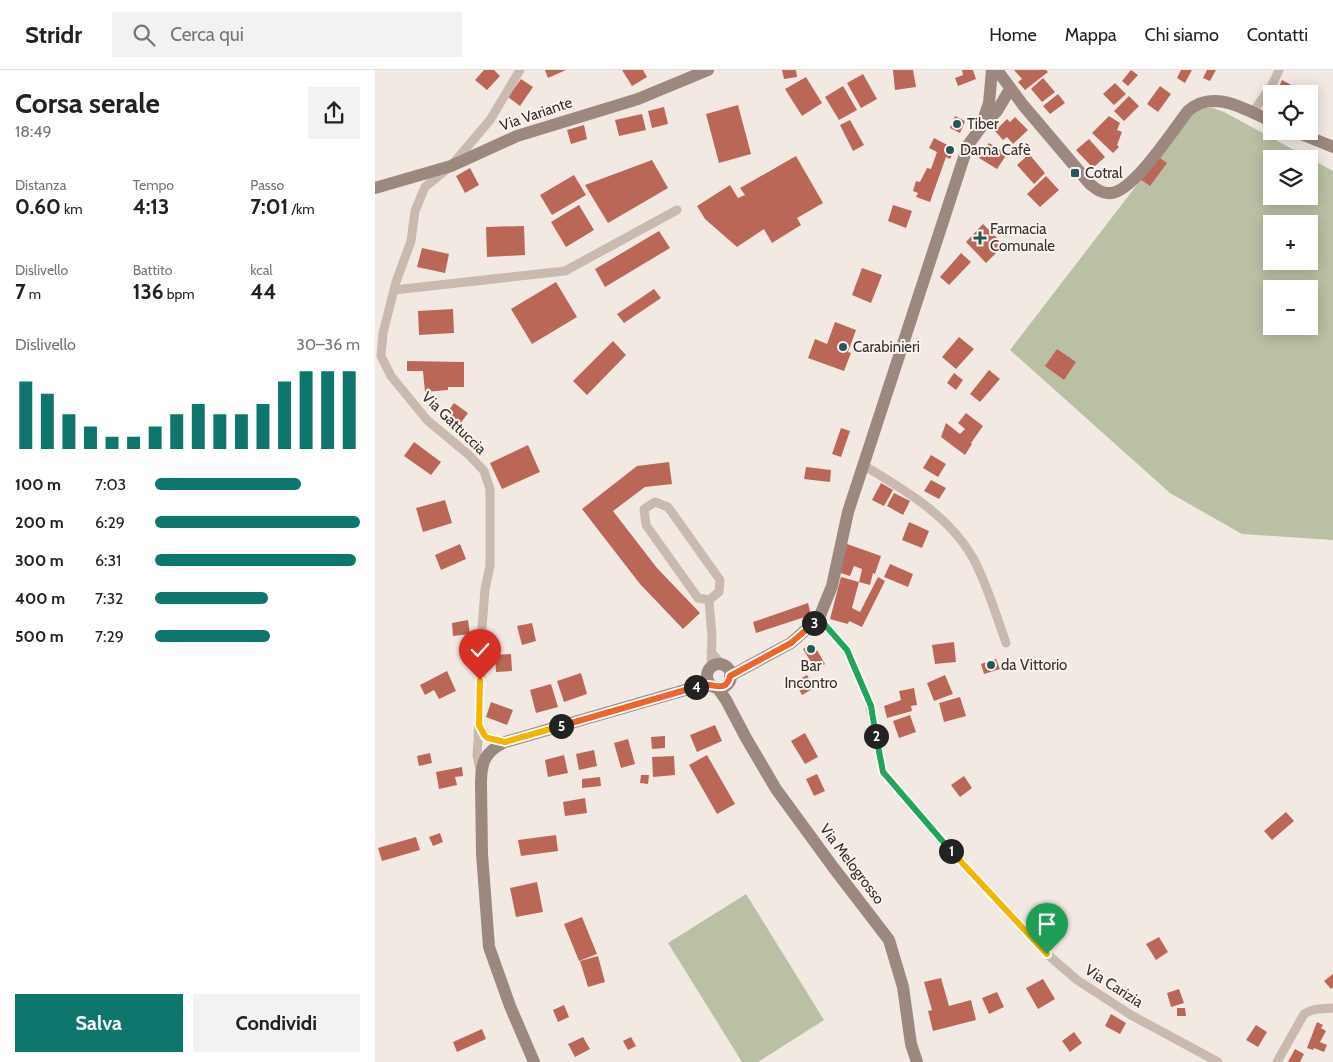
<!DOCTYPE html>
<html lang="it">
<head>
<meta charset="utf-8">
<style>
  :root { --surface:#fff; --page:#f2f2f2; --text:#222; --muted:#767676; --line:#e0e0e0; --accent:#0f766e }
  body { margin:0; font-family:Cabin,sans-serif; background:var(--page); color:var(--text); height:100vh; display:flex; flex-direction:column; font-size:19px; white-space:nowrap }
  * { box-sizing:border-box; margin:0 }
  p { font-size:16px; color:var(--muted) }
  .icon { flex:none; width:28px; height:28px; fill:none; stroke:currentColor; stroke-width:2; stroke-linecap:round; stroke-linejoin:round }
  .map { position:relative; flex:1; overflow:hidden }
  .details { display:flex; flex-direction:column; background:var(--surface); width:375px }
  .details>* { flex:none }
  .buttons { position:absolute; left:888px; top:15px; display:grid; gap:10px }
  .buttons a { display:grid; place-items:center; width:55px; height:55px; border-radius:0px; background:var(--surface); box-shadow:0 2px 12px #0003; font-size:25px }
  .pin { position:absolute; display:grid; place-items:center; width:42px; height:42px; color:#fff; margin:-51px -21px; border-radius:50% 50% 50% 0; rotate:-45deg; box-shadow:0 0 5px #0007 }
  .pin .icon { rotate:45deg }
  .km { position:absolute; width:25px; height:25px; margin:-12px; border-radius:50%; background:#222; color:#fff; font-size:14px; line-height:25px; text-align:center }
  .round { display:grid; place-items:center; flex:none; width:52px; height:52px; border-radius:0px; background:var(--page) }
  .head { display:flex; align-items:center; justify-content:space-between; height:85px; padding:0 15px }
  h1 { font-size:28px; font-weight:700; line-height:38px }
  .figures { display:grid; grid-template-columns:repeat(3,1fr); gap:8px; height:85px; padding:5px 15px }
  .figures div { display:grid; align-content:center }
  .figures b { font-size:21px; font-weight:700 }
  .figures small { font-size:14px; font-weight:400 }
  .figures p { font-size:14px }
  .chart { height:140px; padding:10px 15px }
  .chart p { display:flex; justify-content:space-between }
  .chart svg { width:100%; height:90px; margin-top:5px; stroke:var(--accent); stroke-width:6 }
  .button { display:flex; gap:10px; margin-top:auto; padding:10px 15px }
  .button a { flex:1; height:58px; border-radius:0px; background:var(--accent); color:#fff; font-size:20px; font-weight:700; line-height:58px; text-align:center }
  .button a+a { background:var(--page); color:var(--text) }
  ul { padding:0 15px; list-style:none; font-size:16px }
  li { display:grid; grid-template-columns:80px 60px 1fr; align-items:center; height:38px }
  li i { height:12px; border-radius:6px; background:var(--accent) }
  header { display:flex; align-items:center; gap:30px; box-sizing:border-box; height:70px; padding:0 25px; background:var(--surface); border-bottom:1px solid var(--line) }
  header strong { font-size:24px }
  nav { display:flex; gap:28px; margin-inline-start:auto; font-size:18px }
  .search { width:350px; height:45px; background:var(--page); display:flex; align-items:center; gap:12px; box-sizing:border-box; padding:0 18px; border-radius:0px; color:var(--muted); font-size:19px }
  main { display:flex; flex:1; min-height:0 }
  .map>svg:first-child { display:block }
  .green { fill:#b9c0a3; fill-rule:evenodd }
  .building { fill:#bb6758 }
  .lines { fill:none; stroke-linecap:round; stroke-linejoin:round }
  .street { stroke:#c9b9af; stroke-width:9 }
  .secondary { stroke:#9d8880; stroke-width:12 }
  .split-1-casing { stroke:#fff; stroke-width:10 }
  .split-2-casing { stroke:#fff; stroke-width:10 }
  .split-3-casing { stroke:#fff; stroke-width:10 }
  .split-4-casing { stroke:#fff; stroke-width:10 }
  .split-5-casing { stroke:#fff; stroke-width:10 }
  .split-6-casing { stroke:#fff; stroke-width:10 }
  .split-1 { stroke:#f5b400; stroke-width:6 }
  .split-2 { stroke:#22a559; stroke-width:6 }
  .split-3 { stroke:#22a559; stroke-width:6 }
  .split-4 { stroke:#f0652b; stroke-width:6 }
  .split-5 { stroke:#f0652b; stroke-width:6 }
  .split-6 { stroke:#f5b400; stroke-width:6 }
  .poi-dot { fill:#255756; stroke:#f9f4ef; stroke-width:2 }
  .labels { text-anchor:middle; stroke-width:4; stroke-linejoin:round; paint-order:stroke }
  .street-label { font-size:15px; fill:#392f2c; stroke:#f9f4ef }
  .poi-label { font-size:15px; fill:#392f2c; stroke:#f9f4ef; text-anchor:start }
</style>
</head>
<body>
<header>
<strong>Stridr</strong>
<div class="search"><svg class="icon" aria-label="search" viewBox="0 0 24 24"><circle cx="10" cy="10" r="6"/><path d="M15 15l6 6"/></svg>Cerca qui</div>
<nav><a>Home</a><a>Mappa</a><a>Chi siamo</a><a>Contatti</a></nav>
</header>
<main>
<section class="details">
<div class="head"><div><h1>Corsa serale</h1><p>18:49</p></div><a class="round"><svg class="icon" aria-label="share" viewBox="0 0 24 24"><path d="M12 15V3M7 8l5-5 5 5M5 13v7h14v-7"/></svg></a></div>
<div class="figures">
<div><p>Distanza</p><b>0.60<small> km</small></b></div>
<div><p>Tempo</p><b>4:13</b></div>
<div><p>Passo</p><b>7:01<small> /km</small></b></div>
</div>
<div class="figures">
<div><p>Dislivello</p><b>7<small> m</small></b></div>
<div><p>Battito</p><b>136<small> bpm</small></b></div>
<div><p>kcal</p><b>44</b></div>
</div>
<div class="chart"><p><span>Dislivello</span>30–36 m</p>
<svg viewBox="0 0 160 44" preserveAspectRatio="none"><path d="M5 44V11M15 44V17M25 44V27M35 44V33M45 44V38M55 44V38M65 44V33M75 44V27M85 44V22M95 44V27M105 44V27M115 44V22M125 44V11M135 44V6M145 44V6M155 44V6"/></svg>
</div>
<ul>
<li><b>100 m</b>7:03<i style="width:71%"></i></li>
<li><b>200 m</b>6:29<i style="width:100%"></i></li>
<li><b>300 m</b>6:31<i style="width:98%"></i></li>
<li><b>400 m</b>7:32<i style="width:55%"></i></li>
<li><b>500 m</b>7:29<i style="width:56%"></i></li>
</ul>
<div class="button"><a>Salva</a><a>Condividi</a></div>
</section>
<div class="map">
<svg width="958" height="992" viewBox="0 0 958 992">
  <rect width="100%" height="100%" fill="#f2e9e3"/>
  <path class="green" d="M830,38h8l11,4 109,59v369l-91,-6 -72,-41 -160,-143 176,-229 12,-11zM896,89h38v37h-38zM896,154h38v37h-38zM896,219h38v37h-38z
    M371,824l78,126 -66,42h-16l-74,-119z"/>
  <path class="building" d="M109,0h10l6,6 -13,14 -12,-10z
    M170,0h21l-18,8z
    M247,0h21l4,7 -15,9z
    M407,0h14l1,7 -13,2z
    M518,0h20l3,17 -21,3z
    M587,0h11l3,9 -18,7 -3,-8 8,-3z
    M639,0h32l2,2 -23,18 -7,-8 4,-3z
    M756,0l7,5 -10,11 -6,-5z
    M806,0h11l-7,13 -8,-5z
    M832,0h9l-6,11 -7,-3z
    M488,4l14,25 -16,9 -14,-25z
    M431,7l16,26 -20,13 -17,-27z
    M668,8l12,14 -13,10 -11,-13z
    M146,9l12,8 -13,19 -12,-9z
    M907,10l17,9 -2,5h-21z
    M740,13l11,11 -12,11 -11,-11z
    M468,16l14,24 -18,10 -14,-23z
    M785,16l11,8 -13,18 -11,-8z
    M683,24l7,9 -15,11 -7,-8z
    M754,26l10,10 -15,15 -10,-10z
    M363,35l13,49 -32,9 -13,-49z
    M289,37l4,17 -16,4 -4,-17z
    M267,44l4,16 -27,6 -4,-16z
    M580,46l10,5 -5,12 -10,-5z
    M734,46l11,7 -3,7 5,2 -5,13 2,2 -6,6 -21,-20z
    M640,47l13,13 -15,14 -6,-7 -4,3 -8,-9 12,-12 3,3z
    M475,50l14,25 -11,6 -13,-26z
    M209,55l3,14 -16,5 -4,-14z
    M559,68l21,11 -5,10 -4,-2 -16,45 -14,-5 2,-4 -5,-2 3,-10 4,1 7,-14 4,1 6,-17 -8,-4z
    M714,69l16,18 -12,11 -17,-18z
    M614,73l18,11 -10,15 -18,-11z
    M654,84l16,19 -11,11 -17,-19z
    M421,86l27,47 -26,15 4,7 -29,18 -8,-14 -27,18 -32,-28 -8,-13 33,-21 8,13 7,-3 -5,-7z
    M782,86l10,7 -17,23 -10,-7z
    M277,90l16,28 -60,35 -23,-38z
    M95,98l9,17 -14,8 -9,-17z
    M199,105l12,20 -34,20 -12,-20z
    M671,106l13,14 -19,17 -13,-13z
    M204,135l15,25 -28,17 -15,-25z
    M518,135l19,6 -6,17 -18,-7z
    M608,154l21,21 -18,18 -20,-21z
    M149,156l1,29 -38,2 -1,-30z
    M284,161l11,17 -65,39 -10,-18z
    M47,178l27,6 -4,19 -28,-6z
    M586,183l10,9 -22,23 -9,-8z
    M487,198l20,7 -11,28 -19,-8z
    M181,212l21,35 -45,27 -21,-35z
    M279,219l7,9 -37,25 -7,-9z
    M78,239l1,24 -35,2 -1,-24z
    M460,252l21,8 -8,22 3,1 -7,18 -36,-13 7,-19 12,5z
    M584,267l15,12 -18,20 -14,-12z
    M238,271l13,14 -39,40 -14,-14z
    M682,279l19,13 -12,18 -19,-14z
    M32,291l57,1v25h-16v3l-23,2 -2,-21h-16z
    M614,300l11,9 -20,23 -10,-8z
    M579,303l9,7 -7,10 -9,-7z
    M79,333l14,10 -8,11 -14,-10z
    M591,343l17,13 -12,17 1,1 -7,11 -24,-18 5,-14 14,11 5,-5 -7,-6z
    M466,358l9,3 -9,26 -9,-3z
    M39,372l27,20 -10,13 -27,-19z
    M153,375l12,27 -38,17 -12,-26z
    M556,385l15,9 -8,13 -15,-9z
    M294,392l3,22 -27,3 -32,24 44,57 43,45 -17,16 -43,-45 -58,-75 55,-43z
    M431,397l25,3 -1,12 -26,-3z
    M556,410l15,8 -7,11 -15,-8z
    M506,413l12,7 -9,16 -12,-6z
    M519,423l16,8 -7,14 -16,-9z
    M70,430l7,23 -29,9 -7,-24z
    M534,452l20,9 -7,17 -20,-8z
    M85,474l6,15 -25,11 -6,-15z
    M472,474l34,12 -6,18 -2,-1 -3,12 -11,-3 3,-13 -8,-3 -4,10 -12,-4z
    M515,494l23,10 -5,13 -24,-10z
    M466,507l18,5 -7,26 8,4 18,-35 7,4 -23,46 -13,-6 -1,3 -18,-5z
    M433,533l3,12 -55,18 -3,-11z
    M93,550l2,14 -17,2 -1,-13z
    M157,553l4,18 -14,4 -5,-19z
    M579,572l2,20 -21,2 -3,-19z
    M438,573l12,21 -9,6 -13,-21z
    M136,584l1,17 -16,1 -1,-17z
    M621,589l4,10 -16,5 -3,-10z
    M72,601l9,20 -17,8 -5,-9 -9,5 -5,-10z
    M206,603l6,21 -23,8 -7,-21z
    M432,605l7,13 -12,7 -7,-13z
    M570,605l8,19 -19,7 -7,-18z
    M176,614l7,23 -22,6 -6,-23z
    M539,618l3,17 -6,1 1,5 -25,7 -3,-12 17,-6 -2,-9z
    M585,627l6,19 -22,6 -5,-19z
    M116,632l22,8 -6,15 -21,-8z
    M535,645l6,17 -17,6 -6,-17z
    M340,655l7,16 -25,11 -7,-17z
    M430,663l13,24 -13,7 -14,-23z
    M290,666v12l-13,1 -1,-12z
    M253,669l7,25 -14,4 -7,-25z
    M219,680l3,16 -18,4 -3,-16z
    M55,683l2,10 -13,3 -2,-10z
    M189,685l4,18 -20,4 -3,-17z
    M332,685l28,49 -18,10 -28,-49z
    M299,686l1,19 -22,2 -1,-20z
    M87,697l1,9 -8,1 2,8 -18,4 -3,-17z
    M442,704l8,17 -11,5 -8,-17z
    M266,705h8l-1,9 -8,-1z
    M589,706l8,12 -12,9 -9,-12z
    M225,707l1,9 -19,2v-9z
    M210,728l2,15 -22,3 -2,-14z
    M911,742l8,9 -22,19 -8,-9z
    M65,763l3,9 -10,4 -4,-9z
    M181,765l2,16 -37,5 -3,-16z
    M41,767l4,13 -38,11 -4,-13z
    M162,812l6,30 -27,5 -6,-29z
    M207,847l15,37 -18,7 -15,-37z
    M784,867l9,15 -12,8 -10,-16z
    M223,886l7,26 -17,5 -8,-26z
    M958,904v13l-2,2 -7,-8z
    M566,908l8,28 22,-6 5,20 -43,11 -5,-20 4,-1 -8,-28z
    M668,909l12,20 -17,10 -12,-21z
    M804,919l5,14 -13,4 -4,-14z
    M622,922l7,15 -15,7 -7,-16z
    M189,935l5,12 -11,5 -5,-12z
    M802,938h8l1,8h-9z
    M736,944l15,9 -6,11 -15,-8z
    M942,952l6,3 -2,3 5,3 -6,11 7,3 -3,7 -10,-4 -1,2 -6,-2z
    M881,955l11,7 -9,15 -12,-7z
    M107,959l4,10 -29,13 -4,-10z
    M699,962l8,11 -12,9 -8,-11z
    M208,967l7,12 -15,8 -7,-13z
    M256,967l5,9 -8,4 -5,-9z
    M920,979l9,5 -4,8h-12z"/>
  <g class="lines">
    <path class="street" d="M877,43l20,-28 7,-15
      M19,220l171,-19 112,-61
      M488,395c40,24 86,50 110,93 14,26 23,57 33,85
      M280,432l13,5 52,73 -1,12 -10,8 -11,-2 -52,-73 -2,-16z
      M334,530l3,37 -1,30
      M444,548l28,32 22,52 14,70 64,74 100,108 30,26 54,35 87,47
      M336,582l10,12
      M104,655l9,13 17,4
      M105,701l-3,-16 1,-15 4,-112 3,-39 5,-23v-77l-6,-18 -15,-16 -42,-35 -36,-44 -10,-20 2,-23 13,-51 15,-41 4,-30 10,-24 26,-21 39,-46 30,-50
      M902,992l27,-48c9,-6 18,-5 29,-6"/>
    <path class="secondary" d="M622,0l26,35 67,79c6,5 12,10 21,9 23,-2 62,-63 77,-82 25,-23 58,-1 83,10
      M607,54l7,-21 3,-33
      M919,61l39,16
      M0,118l76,-22 66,-30 121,-37 70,-29
      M332 606a12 12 0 1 1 24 0a12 12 0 1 1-24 0Z
      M355,606l61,-33 28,-25 13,-32 16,-74 120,-367 14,-19 15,-15 13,-22
      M342,617l9,13 20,38 30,51 57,78 56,73 14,47 8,57 6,18
      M159,992l-24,-56 -21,-59 -7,-93 -1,-70c0,-23 4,-32 24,-42l187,-54 19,-3"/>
  </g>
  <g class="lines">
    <defs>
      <path id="split-1" d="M576,781l96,103"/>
      <path id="split-2" d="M501,666l7,36 68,79"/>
      <path id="split-3" d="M439,553l5,-5 28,32 24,56 5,30"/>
      <path id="split-4" d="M321,617c4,-1 9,-2 13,-2 10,1 18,5 21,-9l61,-33 23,-20"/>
      <path id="split-5" d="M186,656l135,-39"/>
      <path id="split-6" d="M105,610l-1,45 6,11 3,2 17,4 56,-16"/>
    </defs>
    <use href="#split-1" class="split-1-casing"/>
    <use href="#split-2" class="split-2-casing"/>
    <use href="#split-3" class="split-3-casing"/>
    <use href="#split-4" class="split-4-casing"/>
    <use href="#split-5" class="split-5-casing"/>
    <use href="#split-6" class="split-6-casing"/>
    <use href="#split-1" class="split-1"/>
    <use href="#split-2" class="split-2"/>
    <use href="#split-3" class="split-3"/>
    <use href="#split-4" class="split-4"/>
    <use href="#split-5" class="split-5"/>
    <use href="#split-6" class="split-6"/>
  </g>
  <g class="poi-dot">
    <circle cx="582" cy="54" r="5"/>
    <circle cx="575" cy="80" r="5"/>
    <rect x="695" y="98" width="10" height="10" rx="2.5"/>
    <path d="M602.5 160.5h5v5h5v5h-5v5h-5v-5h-5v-5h5z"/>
    <circle cx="468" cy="277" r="5"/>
    <circle cx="436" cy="579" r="5"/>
    <circle cx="616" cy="595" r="5"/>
  </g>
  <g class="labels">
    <g class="street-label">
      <text transform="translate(161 44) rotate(-19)" y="5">Via Variante</text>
      <text transform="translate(79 353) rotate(44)" y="5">Via Gattuccia</text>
      <text transform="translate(477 794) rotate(53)" y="5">Via Melogrosso</text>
      <text transform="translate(739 916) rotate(33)" y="5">Via Carizia</text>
    </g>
    <g class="poi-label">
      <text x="592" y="59">Tiber</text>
      <text x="585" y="85">Dama Cafè</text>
      <text x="710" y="108">Cotral</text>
      <text x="615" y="164">Farmacia<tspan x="615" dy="17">Comunale</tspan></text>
      <text x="478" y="282">Carabinieri</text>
      <text x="626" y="600">da Vittorio</text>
      <text x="436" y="601" text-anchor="middle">Bar<tspan x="436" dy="17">Incontro</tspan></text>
    </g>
  </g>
</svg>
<div class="buttons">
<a><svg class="icon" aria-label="locate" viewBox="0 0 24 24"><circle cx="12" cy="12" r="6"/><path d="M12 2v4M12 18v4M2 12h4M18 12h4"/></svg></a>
<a><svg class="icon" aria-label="layers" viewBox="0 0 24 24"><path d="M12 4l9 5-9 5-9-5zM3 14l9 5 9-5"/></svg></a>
<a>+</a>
<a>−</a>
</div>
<div class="pin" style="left:672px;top:884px;background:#1e9e55"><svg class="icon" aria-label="arrive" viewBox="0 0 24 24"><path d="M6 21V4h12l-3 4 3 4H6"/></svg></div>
<div class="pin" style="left:105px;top:610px;background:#d93025"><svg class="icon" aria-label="check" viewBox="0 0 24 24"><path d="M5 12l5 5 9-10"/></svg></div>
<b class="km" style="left:576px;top:781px">1</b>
<b class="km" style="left:501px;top:666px">2</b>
<b class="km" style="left:439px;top:553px">3</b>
<b class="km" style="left:321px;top:617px">4</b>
<b class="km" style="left:186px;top:656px">5</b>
</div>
</main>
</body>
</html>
